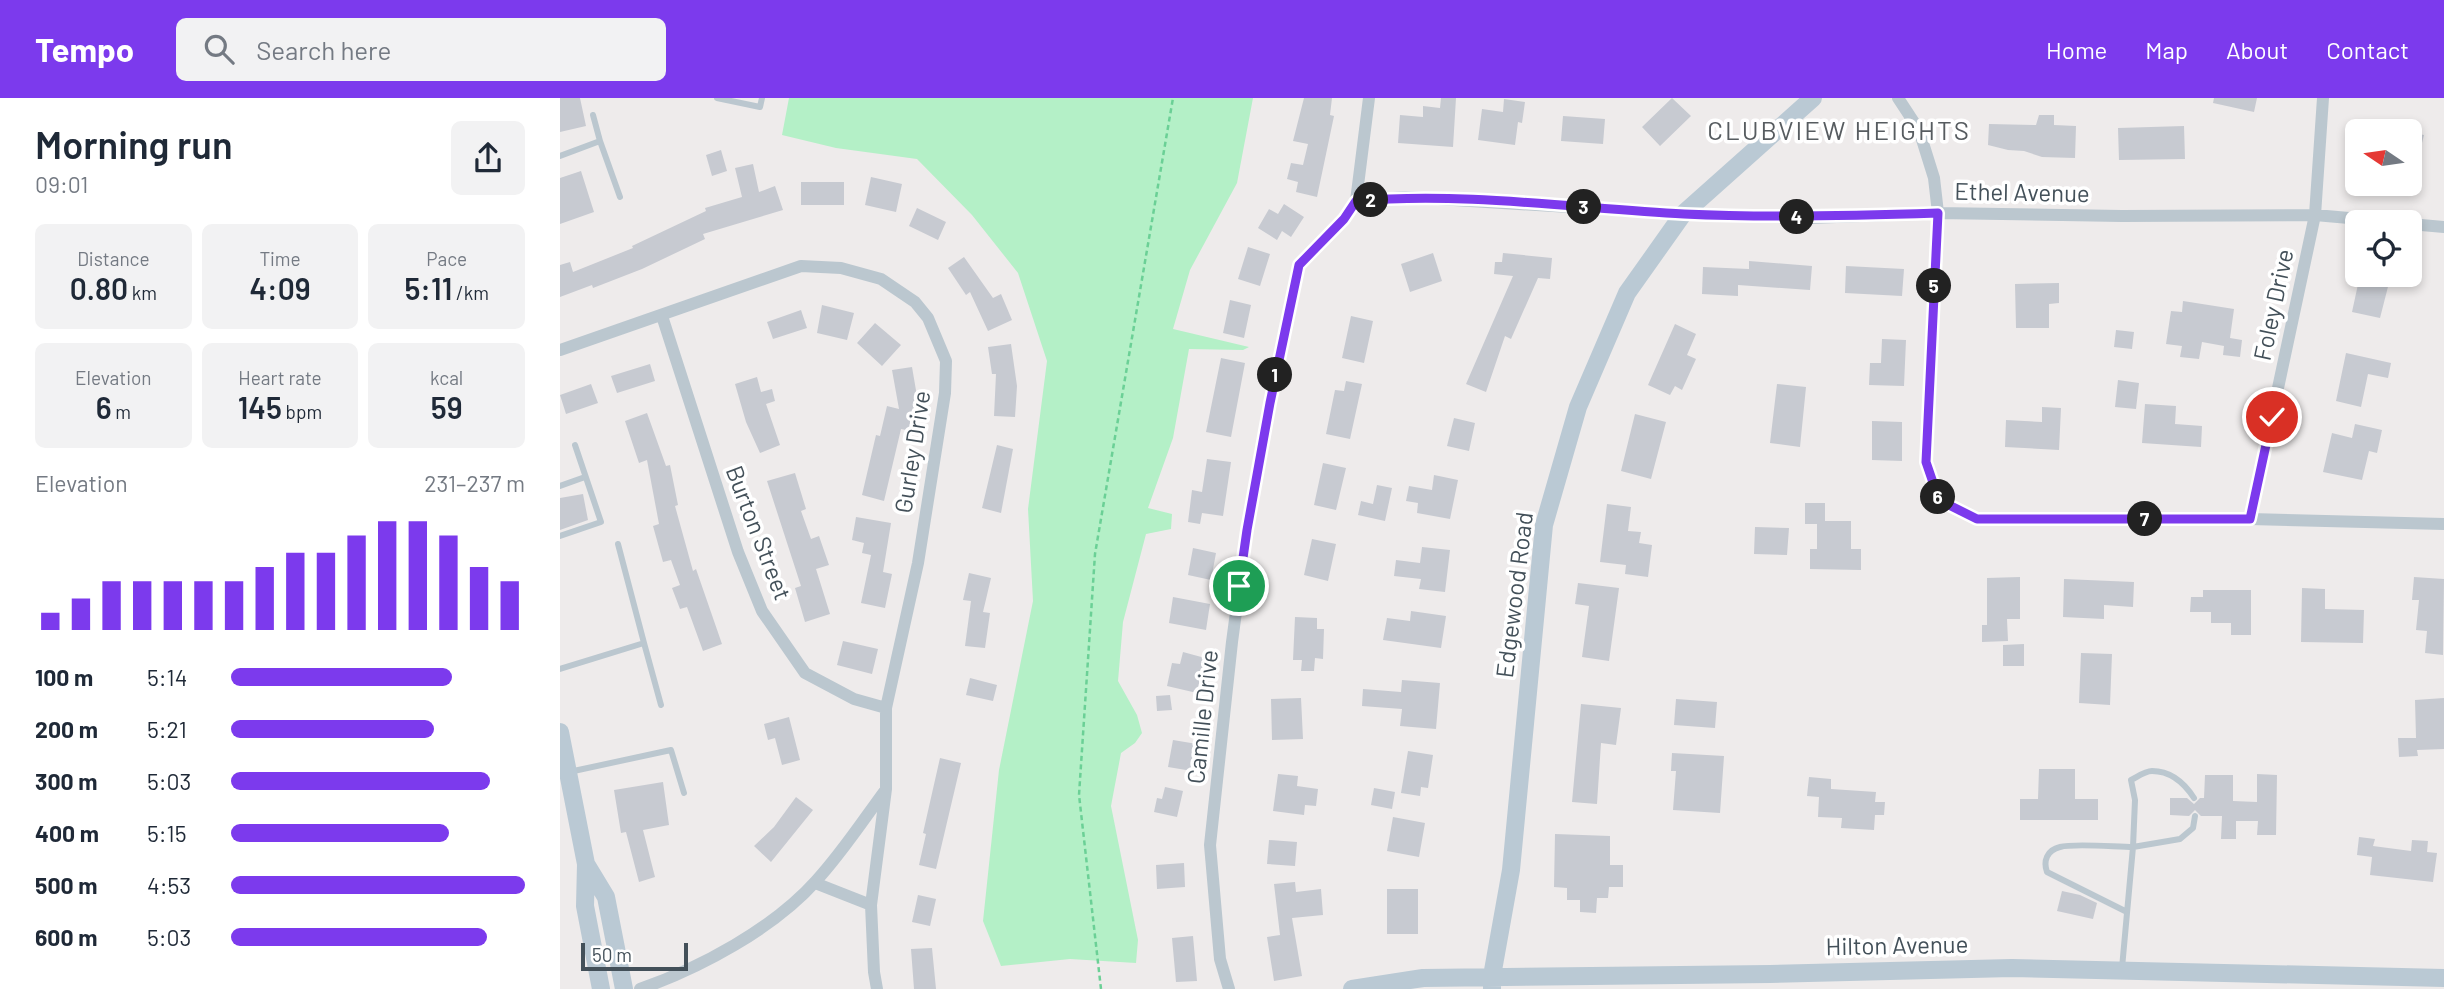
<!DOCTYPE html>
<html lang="en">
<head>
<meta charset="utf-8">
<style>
  :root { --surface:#fff; --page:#f2f2f3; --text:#1f2937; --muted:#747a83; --accent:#7c3aed }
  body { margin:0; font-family:Barlow,sans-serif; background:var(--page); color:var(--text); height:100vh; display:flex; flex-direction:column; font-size:26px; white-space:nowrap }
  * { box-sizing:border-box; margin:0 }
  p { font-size:23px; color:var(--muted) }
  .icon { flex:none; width:38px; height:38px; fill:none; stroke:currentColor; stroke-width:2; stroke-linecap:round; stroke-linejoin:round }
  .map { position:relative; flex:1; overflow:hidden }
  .side { display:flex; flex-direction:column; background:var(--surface); width:560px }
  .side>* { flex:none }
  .needle { width:46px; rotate:283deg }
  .controls { position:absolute; left:1785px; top:21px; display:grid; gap:14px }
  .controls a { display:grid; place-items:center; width:77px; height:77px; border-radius:10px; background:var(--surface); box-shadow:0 4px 10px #0003; font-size:35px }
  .scale { position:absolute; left:21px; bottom:18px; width:107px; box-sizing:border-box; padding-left:7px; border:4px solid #435059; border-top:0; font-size:19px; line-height:24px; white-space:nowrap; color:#435059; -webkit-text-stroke:5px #fff; paint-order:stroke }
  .pin { position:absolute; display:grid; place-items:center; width:60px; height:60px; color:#fff; margin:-30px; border:4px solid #fff; border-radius:50%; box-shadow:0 2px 7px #0007 }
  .km { position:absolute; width:35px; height:35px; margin:-18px; border-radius:50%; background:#222; color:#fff; font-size:19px; line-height:35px; text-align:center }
  .round { display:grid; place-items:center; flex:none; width:74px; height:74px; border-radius:10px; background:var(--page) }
  .head { display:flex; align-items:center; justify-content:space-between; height:119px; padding:0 35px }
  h1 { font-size:38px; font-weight:600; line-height:52px }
  .metrics { display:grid; grid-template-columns:repeat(3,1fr); gap:10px; height:119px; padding:7px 35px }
  .metrics div { display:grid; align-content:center; border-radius:10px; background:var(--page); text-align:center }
  .metrics b { font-size:30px; font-weight:600 }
  .metrics small { font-size:19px; font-weight:400 }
  .metrics p { font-size:19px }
  .chart { height:196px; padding:14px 35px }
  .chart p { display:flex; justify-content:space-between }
  .chart svg { width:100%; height:126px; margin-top:7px; stroke:var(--accent); stroke-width:6 }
  ul { padding:0 35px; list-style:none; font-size:23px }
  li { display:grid; grid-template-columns:112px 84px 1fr; align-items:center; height:52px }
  li i { height:18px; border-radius:9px; background:var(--accent) }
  header { display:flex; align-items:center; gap:42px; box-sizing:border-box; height:98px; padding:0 35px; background:var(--accent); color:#fff }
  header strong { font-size:33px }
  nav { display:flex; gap:38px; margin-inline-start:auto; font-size:24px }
  .search { width:490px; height:63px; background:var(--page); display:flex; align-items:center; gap:18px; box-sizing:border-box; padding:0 24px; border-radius:10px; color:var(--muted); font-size:26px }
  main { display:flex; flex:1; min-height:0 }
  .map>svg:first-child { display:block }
  .green { fill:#b4f0c7 }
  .building { fill:#c7cad1 }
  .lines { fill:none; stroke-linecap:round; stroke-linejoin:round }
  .path { stroke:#6bd096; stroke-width:2.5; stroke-dasharray:5 3.5; stroke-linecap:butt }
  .lane { stroke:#bbc7cf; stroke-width:6 }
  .street { stroke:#bbc7cf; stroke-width:12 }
  .secondary { stroke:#bac9d4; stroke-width:18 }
  .route-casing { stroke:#fff; stroke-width:14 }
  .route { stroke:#7c3aed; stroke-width:9 }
  .labels { text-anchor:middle; stroke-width:7; stroke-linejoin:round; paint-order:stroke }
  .street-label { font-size:24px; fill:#435059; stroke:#fff }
  .neighbourhood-label { font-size:26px; letter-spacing:2px; fill:#575c60; stroke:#fff }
</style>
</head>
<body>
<header>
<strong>Tempo</strong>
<div class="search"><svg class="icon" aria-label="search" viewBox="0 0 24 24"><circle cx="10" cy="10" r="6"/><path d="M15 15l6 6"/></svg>Search here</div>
<nav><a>Home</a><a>Map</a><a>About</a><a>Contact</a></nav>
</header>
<main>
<section class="side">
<div class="head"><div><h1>Morning run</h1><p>09:01</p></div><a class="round"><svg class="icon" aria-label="share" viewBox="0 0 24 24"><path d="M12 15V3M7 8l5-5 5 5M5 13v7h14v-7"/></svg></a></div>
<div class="metrics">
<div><p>Distance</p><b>0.80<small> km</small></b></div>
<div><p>Time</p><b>4:09</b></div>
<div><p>Pace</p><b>5:11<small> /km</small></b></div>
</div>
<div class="metrics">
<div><p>Elevation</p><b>6<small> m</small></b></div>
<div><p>Heart rate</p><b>145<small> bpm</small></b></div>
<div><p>kcal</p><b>59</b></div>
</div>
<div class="chart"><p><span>Elevation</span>231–237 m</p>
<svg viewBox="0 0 160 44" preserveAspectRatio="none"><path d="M5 44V38M15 44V33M25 44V27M35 44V27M45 44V27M55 44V27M65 44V27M75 44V22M85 44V17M95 44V17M105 44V11M115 44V6M125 44V6M135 44V11M145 44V22M155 44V27"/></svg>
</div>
<ul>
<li><b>100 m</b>5:14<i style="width:75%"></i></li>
<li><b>200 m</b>5:21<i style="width:69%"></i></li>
<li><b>300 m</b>5:03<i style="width:88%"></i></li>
<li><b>400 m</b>5:15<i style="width:74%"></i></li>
<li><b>500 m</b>4:53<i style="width:100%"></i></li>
<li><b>600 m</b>5:03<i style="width:87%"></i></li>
</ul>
</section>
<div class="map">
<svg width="1884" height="891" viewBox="0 0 1884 891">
  <rect width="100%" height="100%" fill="#eeebeb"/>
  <path class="green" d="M229,0h464l-16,85 -47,87 -17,59 76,18 -6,3 -54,-1 -16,89 -25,70 24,6 -1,15 -25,5 -23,88 -5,59 19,34 5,18 -7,10 -14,10 -10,53 27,134 -2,23 -66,-4 -69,7 -18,-45 16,-151 34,-169 -5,-92 19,-148 -29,-88 -46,-58 -55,-56 -81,-11 -54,-13z"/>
  <path class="building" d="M0,0h20l6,28 -26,6z
    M744,0h28l-2,17 4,1 -17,81 -21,-5 2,-10 -11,-3 4,-16 12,2 5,-21 -15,-3z
    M881,0h15l-3,49 -55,-4 2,-28 23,2v-11l17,2z
    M1112,0l19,18 -31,30 -18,-19z
    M1654,0h43l-3,14 -41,-9z
    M944,1l21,3 -3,21 -4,-1 -3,23 -37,-5 4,-31 21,3z
    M1479,17h15v10l22,1 -1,32 -33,-1 -18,-6 -16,-1 -20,-5 1,-21 47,1z
    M1003,18l42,3 -2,25 -42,-3z
    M1624,28l1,33 -66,1 -1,-32z
    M1850,34l14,3 -10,40 -4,-1z
    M161,52l6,21 -15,5 -6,-21z
    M193,66l6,28 16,-6 8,24 -80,24 2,5 -63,30 -49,19 -1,-3 -32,12v-32l10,-3 3,10 60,-24 -1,-2 74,-35 -1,-3 37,-11 -7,-29z
    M21,73l13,41 -34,12v-46z
    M311,79l31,7 -6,28 -31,-7z
    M241,84h43v23h-43z
    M724,106l20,13 -13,20 -9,-6 -5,9 -19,-12 11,-19 9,5z
    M357,110l29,14 -8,18 -29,-14z
    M688,149l22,7 -10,32 -22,-7z
    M873,155l9,28 -32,11 -9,-28z
    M943,155l49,5 -2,21 -12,-1 -27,61 -6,-3 -19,56 -20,-8 47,-108 -19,-2 1,-12h7z
    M404,159l29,41 8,-4 11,26 -24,11 -18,-39 -4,3 -18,-27z
    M1189,163l63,5 -2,24 -72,-5v11l-36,-2 1,-27 46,2z
    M1286,168l58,3 -2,27 -57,-3z
    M1800,177h31l-11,43 -28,-6z
    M1499,185v20l-10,1v24h-33l-1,-44z
    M670,202l21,5 -7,33 -21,-5z
    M1623,203l51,8 -4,29 12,2 -2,17 -17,-2 1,-9 -22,-4 -3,17 -19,-2 2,-11 -16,-2 5,-33 11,1z
    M262,207l32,8 -7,27 -30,-7z
    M241,212l6,18 -34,11 -6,-17z
    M791,218l22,5 -9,42 -22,-5z
    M315,225l26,22 -19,21 -25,-23z
    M1115,226l21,10 -9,21 9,4 -14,31 -7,-4 -5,9 -22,-10z
    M1556,232l18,2 -2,17 -18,-2z
    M1322,241l24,1 -2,46 -35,-1 1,-22h11z
    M451,246l6,42 -2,31 -21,-1 2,-42h-4l-4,-27z
    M1786,255l45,10 -3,15 -20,-4 -7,33 -25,-6z
    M661,260l24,5 -14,74 -25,-5z
    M90,266l5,17 -38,12 -6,-17z
    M352,269l6,35 -7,29 -10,-2 -17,72 -22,-6 14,-60 4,1 7,-30 12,3 -7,-39z
    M197,279l4,15 11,-3 3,12 -9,3 14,41 -20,8 -14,-31 -11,-38z
    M1558,282l21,3 -3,26 -21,-2z
    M786,283l16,3 -12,55 -24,-5 9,-44 9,1z
    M31,286l7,19 -32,11 -6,-19z
    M1217,286l29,3 -6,60 -30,-4z
    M1585,306l31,2 -1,18 27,2 -1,21 -59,-4z
    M1482,309l19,1 -2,42 -54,-3 1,-27 36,2z
    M87,315l19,53 4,-1 8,40 -3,1 18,65 3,-2 26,75 -19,7 -16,-44 -7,2 -8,-21 8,-3 -9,-25 -8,2 -10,-36 6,-2 -12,-64 -8,3 -14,-42z
    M1075,316l31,8 -15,57 -30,-8z
    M894,320l21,5 -6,28 -22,-5z
    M1312,323l30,1v39l-30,-1z
    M1795,326l27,6 -5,23 -8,-2 -7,29 -39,-8 9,-39 20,5z
    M437,347l16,4 -12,64 -19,-5z
    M647,361l24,3 -8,54 -21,-3 -2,11 -12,-2 4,-32 10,2z
    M763,365l23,5 -10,42 -22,-5z
    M235,375l11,36 -5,2 10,28 8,-3 10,29 -13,4 14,45 -25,8 -10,-34 6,-2 -34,-105z
    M874,377l24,5 -8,39 -33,-6 1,-10 -12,-2 3,-15 23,4z
    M817,387l15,3 -7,33 -27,-6 3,-14 12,3z
    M23,396l5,26 -28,10v-32z
    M1245,405h20v18h26v28h10v21l-51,-1v-20h7v-25h-12z
    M1047,406l24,3 -3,24 13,1 -2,11 13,2 -4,32 -23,-3 1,-9 -26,-3z
    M296,419l35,6 -8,49 9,2 -7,34 -24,-5 10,-48 -9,-2 2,-10 -12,-3z
    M1195,429l34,1 -2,27 -33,-1z
    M752,441l24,5 -8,37 -24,-6z
    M862,449l28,3 -5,42 -26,-3 2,-10 -27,-3 2,-16 24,3z
    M633,450l23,5 -5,27 -23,-5z
    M409,475l22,5 -8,34 7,1 -5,35 -20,-2 6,-45 -8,-1z
    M1460,479v42h-13l1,22 -26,1v-17h5v-47z
    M1854,479l30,2 -1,76 -18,-2 2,-22 -11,-1 3,-30h-7z
    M1504,481l70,3 -1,25 -29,-2v14l-41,-2z
    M1018,485l41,5 -10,73 -27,-4 7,-51 -14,-2z
    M1742,490l23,1v20l39,1 -1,33 -62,-1z
    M1643,492h48v45h-20v-12h-20v-11h-21l1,-15h12z
    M613,499l37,7 -4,26 -37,-7z
    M851,513l35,5 -5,32 -58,-8 4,-22 23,3z
    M735,519l22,1v11h7l-1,30 -8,-1 -1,13h-13l1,-11h-9z
    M283,543l35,8 -6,25 -35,-9z
    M1464,546v22h-21v-21z
    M623,554l22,6 -8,35 -30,-7 5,-23 8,1z
    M1521,555l31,1 -2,51 -31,-2z
    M410,580l27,7 -4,16 -27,-6z
    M842,582l38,3 -4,46 -36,-3 2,-17 -40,-3 1,-17 38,3z
    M610,597l2,15 -15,1 -1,-15z
    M741,600l2,41 -31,1 -1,-41z
    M1884,600v51l-27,1 1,6 -19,1 -1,-19h18l-1,-38z
    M1116,601l41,3 -2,26 -41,-3z
    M1021,606l40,4 -5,37 -15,-2 -4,61 -25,-2z
    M229,619l11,43 -18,5 -7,-27 -7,2 -4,-16z
    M613,642l24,4 -5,27 -24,-4z
    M848,653l25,4 -5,33 -7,-1 -1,9 -19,-3z
    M1112,655l52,3 -4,57 -47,-3 3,-39h-5z
    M380,660l21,5 -25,106 -17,-4 7,-31 -3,-1z
    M1479,671h36v30h23v21h-78v-21h18z
    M718,676l20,2 -1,10 21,3 -2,17 -11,-1 -1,10 -31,-4z
    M1697,676l20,1 -1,60h-19l1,-14h-22v18h-15l1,-23h-21l-6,-6 -6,6 -19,-1v-17h17l7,6 6,-6h4l1,-23h28v26l24,1z
    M1249,679l22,2v10l45,3 -1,10h10l-1,13h-9l-1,15 -33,-2 1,-10 -24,-1 1,-20 -12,-1z
    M103,684l6,43 -26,5 12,47 -16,5 -13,-50 -5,1 -7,-43z
    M605,689l18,4 -6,26 -23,-5 3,-14 5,1z
    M814,690l21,4 -3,17 -21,-4z
    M236,699l17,13 -42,52 -17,-16 20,-19z
    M833,719l32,6 -6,34 -32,-6z
    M995,736l55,2v29h13v22h-14l-1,11h-11l-1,15 -16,-1v-12h-13v-12l-13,-1z
    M1799,739l16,2 -2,7 38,5 1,-11 16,1 -1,11 10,1 -4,29 -63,-7 2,-18 -15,-2z
    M709,742l28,2 -2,24 -28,-2z
    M624,765l1,24 -28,2 -1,-24z
    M735,784l1,10 25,-3 2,26 -31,3 10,58 -28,5 -7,-44 13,-2 -6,-51z
    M827,791h31v45h-31z
    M1502,793l18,4 17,8 -4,16 -36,-8z
    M358,797l18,4 -6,27 -18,-4z
    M633,838l4,45 -21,1 -4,-44z
    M372,850l4,41h-22l-3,-40z"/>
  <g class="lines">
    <path class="path" d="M541,891l-22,-194 16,-241 78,-456"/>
    <path class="lane" d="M157,0l43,9 2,-9
      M40,43l20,56
      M0,58l40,-15 -7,-26
      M0,388l25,-9
      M0,438l41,-14 -26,-77
      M84,545l17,62
      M0,571l84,-26 -26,-99
      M9,674l102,-22 13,43
      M1634,700c-9,-14 -23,-27 -42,-27 -7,0 -15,6 -21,9l4,20 -2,47 47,-8 13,-11 2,-12
      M1562,870l11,-121c-17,0 -59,-4 -73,0 -13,3 -17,14 -13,25l80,40"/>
    <path class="street" d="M1338,0l21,32 15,48 4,35 -12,249 13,38 38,19h273l194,5
      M796,103l50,-4 277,17 128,4 127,-5 184,3 193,-1 79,7
      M1850,126l34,3
      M102,218l76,236 24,59 43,62 49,26 32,9
      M0,252l241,-84 40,2 40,11 34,23 13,16 18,43 -1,32 -27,170 -32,145v81l-15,116 3,67 3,17
      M1690,421l65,-304 8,-117
      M255,785l56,22
      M80,891c60,-21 133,-60 176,-108 25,-27 46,-59 68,-89
      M669,891l-9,-30 -10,-114 22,-203 15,-112 23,-127 29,-138 45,-46 12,-18 13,-103"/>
    <path class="secondary" d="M0,634l26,132 -1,42 16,83
      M26,766l20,33 18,92
      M792,891l71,-11 347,-4 242,-6 432,10
      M932,891v-13l19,-106 33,-345 34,-118 49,-114 56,-79 130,-116"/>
  </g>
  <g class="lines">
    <defs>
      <path id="route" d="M679,488l8,-56 23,-127 29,-138 45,-46 12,-18c109,-9 218,7 328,13 85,4 169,2 254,-1l-12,249 13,38 38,19h273l22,-102"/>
    </defs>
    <use href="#route" class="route-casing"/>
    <use href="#route" class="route"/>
  </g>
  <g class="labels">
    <g class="street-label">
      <text transform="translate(1462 95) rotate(1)" y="8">Ethel Avenue</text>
      <text transform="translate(1714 207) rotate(-78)" y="8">Foley Drive</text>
      <text transform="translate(353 354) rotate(-81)" y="8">Gurley Drive</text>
      <text transform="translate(198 435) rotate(69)" y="8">Burton Street</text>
      <text transform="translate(955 497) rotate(-83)" y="8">Edgewood Road</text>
      <text transform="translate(643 619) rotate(-84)" y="8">Camille Drive</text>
      <text transform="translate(1337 848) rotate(-1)" y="8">Hilton Avenue</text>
    </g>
    <g class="neighbourhood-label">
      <text x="1279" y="42">CLUBVIEW HEIGHTS</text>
    </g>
  </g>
</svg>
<div class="controls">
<a><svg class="needle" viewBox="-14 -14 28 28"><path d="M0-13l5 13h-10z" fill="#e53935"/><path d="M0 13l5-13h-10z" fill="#747a83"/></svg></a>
<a><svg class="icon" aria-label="locate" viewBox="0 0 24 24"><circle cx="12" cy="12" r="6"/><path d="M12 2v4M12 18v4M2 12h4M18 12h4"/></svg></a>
</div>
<div class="scale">50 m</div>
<div class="pin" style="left:679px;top:488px;background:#1e9e55"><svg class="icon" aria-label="arrive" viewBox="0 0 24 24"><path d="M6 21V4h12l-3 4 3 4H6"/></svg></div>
<div class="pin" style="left:1712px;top:319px;background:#d93025"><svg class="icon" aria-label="check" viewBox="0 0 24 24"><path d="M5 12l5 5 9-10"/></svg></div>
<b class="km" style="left:715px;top:277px">1</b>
<b class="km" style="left:811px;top:102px">2</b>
<b class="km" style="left:1024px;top:109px">3</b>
<b class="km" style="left:1237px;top:119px">4</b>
<b class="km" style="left:1374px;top:188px">5</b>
<b class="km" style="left:1378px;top:399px">6</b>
<b class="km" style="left:1585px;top:421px">7</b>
</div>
</main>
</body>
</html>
